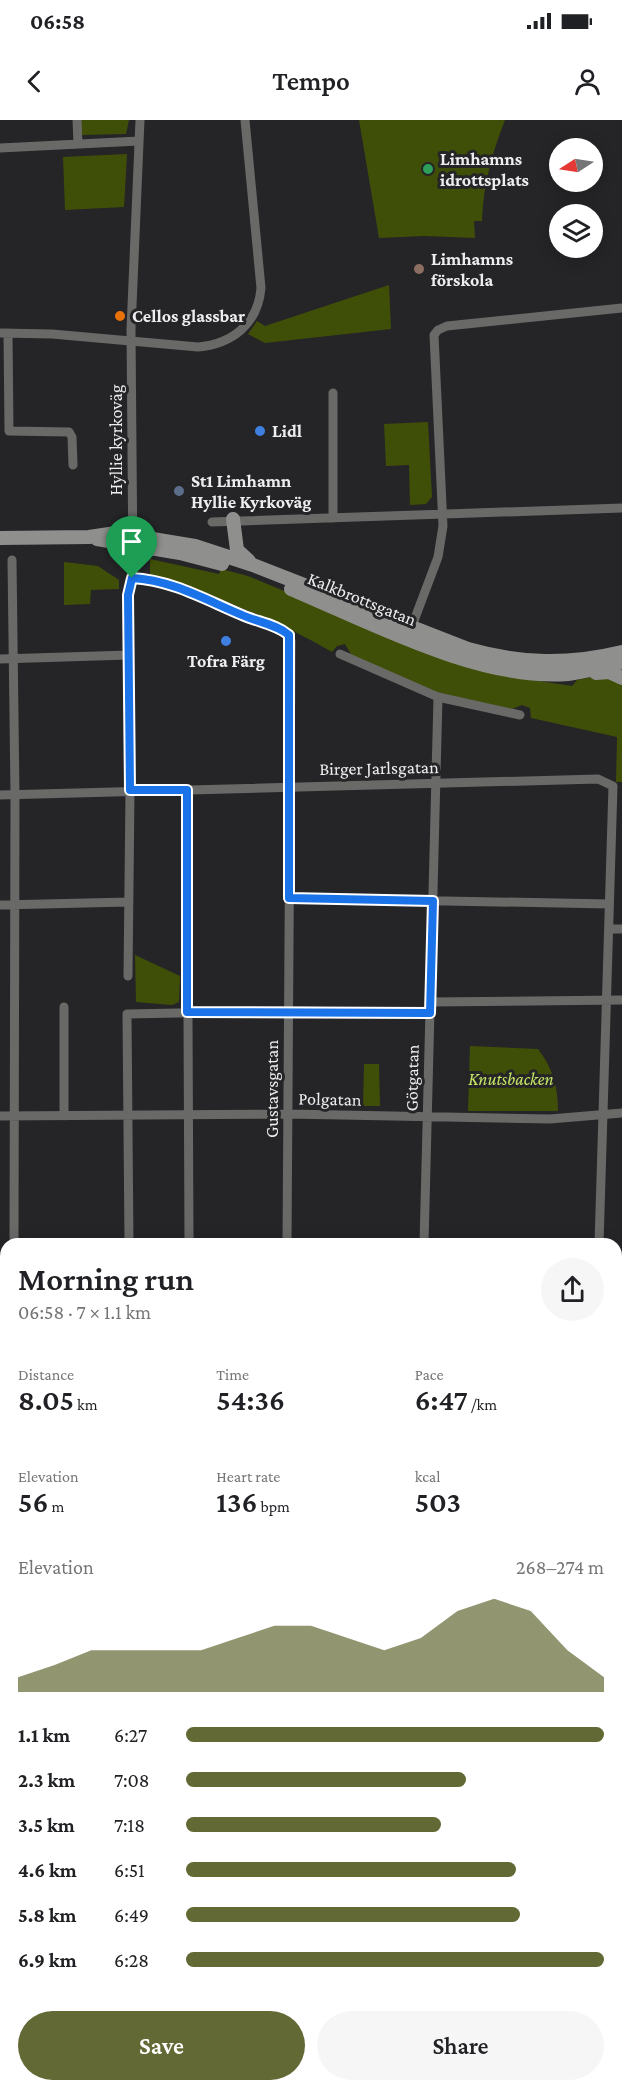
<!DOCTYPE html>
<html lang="en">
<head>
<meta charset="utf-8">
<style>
  :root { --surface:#fff; --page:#f6f6f6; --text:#202124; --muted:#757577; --accent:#636935 }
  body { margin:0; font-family:"Crimson Pro",serif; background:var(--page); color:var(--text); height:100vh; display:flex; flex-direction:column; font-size:22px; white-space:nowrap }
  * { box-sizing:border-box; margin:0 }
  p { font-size:20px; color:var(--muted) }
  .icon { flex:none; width:33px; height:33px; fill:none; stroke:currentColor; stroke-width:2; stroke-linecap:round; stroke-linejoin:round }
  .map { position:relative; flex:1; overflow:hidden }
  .panel { position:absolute; left:0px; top:1118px; width:622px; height:854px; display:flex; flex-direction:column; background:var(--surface); border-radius:18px 18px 0 0; box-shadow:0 3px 15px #0003 }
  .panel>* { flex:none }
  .needle { width:39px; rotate:258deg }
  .buttons { position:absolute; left:549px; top:18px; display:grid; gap:12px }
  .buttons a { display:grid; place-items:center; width:54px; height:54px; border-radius:50%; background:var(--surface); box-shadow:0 3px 15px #0003; font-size:30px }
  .pin { position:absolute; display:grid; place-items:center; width:51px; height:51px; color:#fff; margin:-62px -26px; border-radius:50% 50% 50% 0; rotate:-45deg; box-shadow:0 0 6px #0007 }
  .pin .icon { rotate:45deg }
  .round { display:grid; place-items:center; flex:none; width:63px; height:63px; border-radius:32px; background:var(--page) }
  .overview { display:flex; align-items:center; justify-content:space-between; height:102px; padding:0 18px }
  h1 { font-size:33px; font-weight:600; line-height:45px }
  .figures { display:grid; grid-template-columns:repeat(3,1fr); gap:9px; height:102px; padding:6px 18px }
  .figures div { display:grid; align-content:center }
  .figures b { font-size:30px; font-weight:600 }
  .figures small { font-size:16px; font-weight:400 }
  .figures p { font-size:16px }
  .chart { height:168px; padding:12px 18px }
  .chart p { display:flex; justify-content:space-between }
  .chart svg { width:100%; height:108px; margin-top:6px; fill:var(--accent); opacity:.7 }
  .button { display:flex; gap:12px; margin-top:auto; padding:12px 18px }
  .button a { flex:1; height:69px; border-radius:36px; background:var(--accent); color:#fff; font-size:24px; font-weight:600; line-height:69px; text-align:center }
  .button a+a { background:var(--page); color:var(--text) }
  ul { padding:0 18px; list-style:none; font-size:20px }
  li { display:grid; grid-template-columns:96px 72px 1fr; align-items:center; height:45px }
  li i { height:15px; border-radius:8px; background:var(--accent) }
  .status { display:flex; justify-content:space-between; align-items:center; height:42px; padding:0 30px; background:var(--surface); direction:ltr }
  .status svg { height:16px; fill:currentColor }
  header { display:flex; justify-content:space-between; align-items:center; height:78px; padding:0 18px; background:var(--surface); font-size:27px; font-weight:600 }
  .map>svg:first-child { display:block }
  .green { fill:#404f07 }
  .water { fill:#01749a }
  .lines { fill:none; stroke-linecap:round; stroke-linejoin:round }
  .street { stroke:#696968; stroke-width:9 }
  .secondary { stroke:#8f908e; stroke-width:14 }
  .route-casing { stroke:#fff; stroke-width:12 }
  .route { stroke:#1a73e8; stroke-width:8 }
  .leisure-dot { fill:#2e9e5b; stroke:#252427; stroke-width:2 }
  .education-dot { fill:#8d6e63; stroke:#252427; stroke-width:2 }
  .food-dot { fill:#e8710a; stroke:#252427; stroke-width:2 }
  .shop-dot { fill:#3f7fe0; stroke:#252427; stroke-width:2 }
  .service-dot { fill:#5c6f8a; stroke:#252427; stroke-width:2 }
  .labels { text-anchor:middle; stroke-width:6; stroke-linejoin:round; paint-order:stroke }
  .poi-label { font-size:18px; font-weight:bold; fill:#eeeef0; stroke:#252427; text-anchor:start }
  .street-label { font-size:18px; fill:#eeeef0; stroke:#252427 }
  .park-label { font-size:18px; font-style:italic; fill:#c5e665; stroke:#252427 }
</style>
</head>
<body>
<div class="status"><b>06:58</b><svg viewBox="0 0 49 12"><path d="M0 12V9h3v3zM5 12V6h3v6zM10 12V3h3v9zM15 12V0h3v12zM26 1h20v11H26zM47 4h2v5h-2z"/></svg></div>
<header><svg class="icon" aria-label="back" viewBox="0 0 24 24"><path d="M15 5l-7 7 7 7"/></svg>Tempo<svg class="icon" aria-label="person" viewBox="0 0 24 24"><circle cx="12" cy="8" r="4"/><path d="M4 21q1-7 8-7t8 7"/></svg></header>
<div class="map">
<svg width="622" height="1970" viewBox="0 0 622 1970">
  <rect width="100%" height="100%" fill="#252427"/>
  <path class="green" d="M80,0h49l-3,14 -46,1z
    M359,0h146c-13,33 -22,66 -23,101h-8l1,17 -51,-2 -45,2z
    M127,34l-3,53 -59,3 -2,-53z
    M389,165l2,44 -126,14 -17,-9 9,-13 8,5z
    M428,302l4,75 -6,7 -16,1 -1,-40 -23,1 -2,-42z
    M150,439l69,15 2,-5 27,7 211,87 41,12 72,11 5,-6 25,-5 20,9v98h-6l1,-45 -86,-19 -1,-10 -8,-3 -10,4 -79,-17 -81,-36 -7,-12 -8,2 -5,6c-57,-33 -118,-57 -182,-77z
    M64,442l34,4 21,14v9l-28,1 -1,14 -26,1z
    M135,835l45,21 -1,26 -7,3 -36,-3z
    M470,926l68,3c15,19 20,38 20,62h-90z
    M364,944h15l1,42h-17z
    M6,1241v70l-6,-2v-59z
    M616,1438l6,1v181l-6,-8z"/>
  <path class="water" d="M0,1318l6,1v646h610l1,-276 5,7v274h-622v-564l3,-77h-3z"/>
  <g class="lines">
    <path class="street" d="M77,0l1,24
      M0,28l139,-7
      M0,213l52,1 146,13c34,-3 60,-23 63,-59l-16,-168
      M8,213l1,98 60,1 3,5 1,28
      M333,273v125
      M212,402l410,-14
      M12,440l3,235 -1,449
      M132,458c40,3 74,23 111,38 13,5 28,7 40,14 5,3 6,6 8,11l-4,603
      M412,506l26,-69 5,-31 -9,-191 4,-5 9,-4 175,-18
      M340,534l98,43 82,18
      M0,539l129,-4
      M187,670l2,454
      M0,675l598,-16 15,7 -14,458
      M289,778l320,6
      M0,785l129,-3
      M609,809h13
      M128,856l2,-185 -2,-196 5,-24 -2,-242 9,-209
      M430,882l192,-2
      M64,887v109
      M0,996l288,-2 262,5 72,-6
      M424,1122l24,2
      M129,1124l-2,-230 162,-3 141,2
      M424,1124l14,-547
      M616,1136h6
      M616,1282l6,1"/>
    <path class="secondary" d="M233,399l4,31 12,11
      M0,418l89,-1 27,-4 79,13 58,19 215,84c53,15 100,16 154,3
      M97,419l83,14 42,11
      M291,469c81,34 189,92 277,85 18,-2 37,-8 54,-12
      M596,553l13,-1 13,6
      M0,1212l6,3
      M616,1424l6,1"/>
  </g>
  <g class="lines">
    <defs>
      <path id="route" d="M132,458c40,2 74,22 110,37 15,7 34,9 47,20v263l144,3 -3,112 -243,-1v-222h-57l-2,-195z"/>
    </defs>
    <use href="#route" class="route-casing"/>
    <use href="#route" class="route"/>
  </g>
  <circle class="leisure-dot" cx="428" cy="49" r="6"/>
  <circle class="education-dot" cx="419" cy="149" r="6"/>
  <circle class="food-dot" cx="120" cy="196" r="6"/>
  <g class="shop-dot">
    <circle cx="260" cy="311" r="6"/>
    <circle cx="226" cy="521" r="6"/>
  </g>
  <circle class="service-dot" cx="179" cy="371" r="6"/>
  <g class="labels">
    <g class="poi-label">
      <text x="440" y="45">Limhamns<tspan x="440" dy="21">idrottsplats</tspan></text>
      <text x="431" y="145">Limhamns<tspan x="431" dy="21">förskola</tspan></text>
      <text x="132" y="202">Cellos glassbar</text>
      <text x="272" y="317">Lidl</text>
      <text x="191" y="367">St1 Limhamn<tspan x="191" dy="21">Hyllie Kyrkoväg</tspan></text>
      <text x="226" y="547" text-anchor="middle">Tofra Färg</text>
    </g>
    <g class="street-label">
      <text transform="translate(116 320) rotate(-90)" y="6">Hyllie kyrkoväg</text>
      <text transform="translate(362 479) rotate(22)" y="6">Kalkbrottsgatan</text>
      <text transform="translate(379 648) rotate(-1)" y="6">Birger Jarlsgatan</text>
      <text transform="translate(412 958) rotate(-89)" y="6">Götgatan</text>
      <text transform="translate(272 969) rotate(-90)" y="6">Gustavsgatan</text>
      <text transform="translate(330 979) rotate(1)" y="6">Polgatan</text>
    </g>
    <g class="park-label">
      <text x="511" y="965">Knutsbacken</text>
    </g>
  </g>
</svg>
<div class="buttons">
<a><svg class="needle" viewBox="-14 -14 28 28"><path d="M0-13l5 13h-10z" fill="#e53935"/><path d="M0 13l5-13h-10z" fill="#757577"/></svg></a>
<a><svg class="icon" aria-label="layers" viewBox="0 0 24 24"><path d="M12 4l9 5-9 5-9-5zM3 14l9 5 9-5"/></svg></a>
</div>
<div class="pin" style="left:132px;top:458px;background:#1e9e55"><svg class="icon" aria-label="arrive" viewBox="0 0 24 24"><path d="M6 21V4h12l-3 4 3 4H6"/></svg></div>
<section class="panel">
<div class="overview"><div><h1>Morning run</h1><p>06:58 · 7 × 1.1 km</p></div><a class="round"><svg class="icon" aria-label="share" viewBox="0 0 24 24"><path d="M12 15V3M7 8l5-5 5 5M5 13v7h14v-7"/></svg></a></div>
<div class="figures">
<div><p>Distance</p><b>8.05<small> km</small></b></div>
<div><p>Time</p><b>54:36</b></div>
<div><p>Pace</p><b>6:47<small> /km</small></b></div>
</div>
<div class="figures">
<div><p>Elevation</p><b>56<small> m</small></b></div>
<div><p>Heart rate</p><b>136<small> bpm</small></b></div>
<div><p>kcal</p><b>503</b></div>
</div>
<div class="chart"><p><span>Elevation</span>268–274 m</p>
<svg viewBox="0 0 160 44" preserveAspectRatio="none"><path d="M0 44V38L10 33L20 27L30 27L40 27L50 27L60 22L70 17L80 17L90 22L100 27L110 22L120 11L130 6L140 11L150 27L160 38V44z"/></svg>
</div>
<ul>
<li><b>1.1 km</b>6:27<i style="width:100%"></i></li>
<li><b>2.3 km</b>7:08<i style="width:67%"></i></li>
<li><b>3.5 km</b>7:18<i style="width:61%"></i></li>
<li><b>4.6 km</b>6:51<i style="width:79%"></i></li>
<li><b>5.8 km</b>6:49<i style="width:80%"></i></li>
<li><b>6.9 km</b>6:28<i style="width:100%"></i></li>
</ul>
<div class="button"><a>Save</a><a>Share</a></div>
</section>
</div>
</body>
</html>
